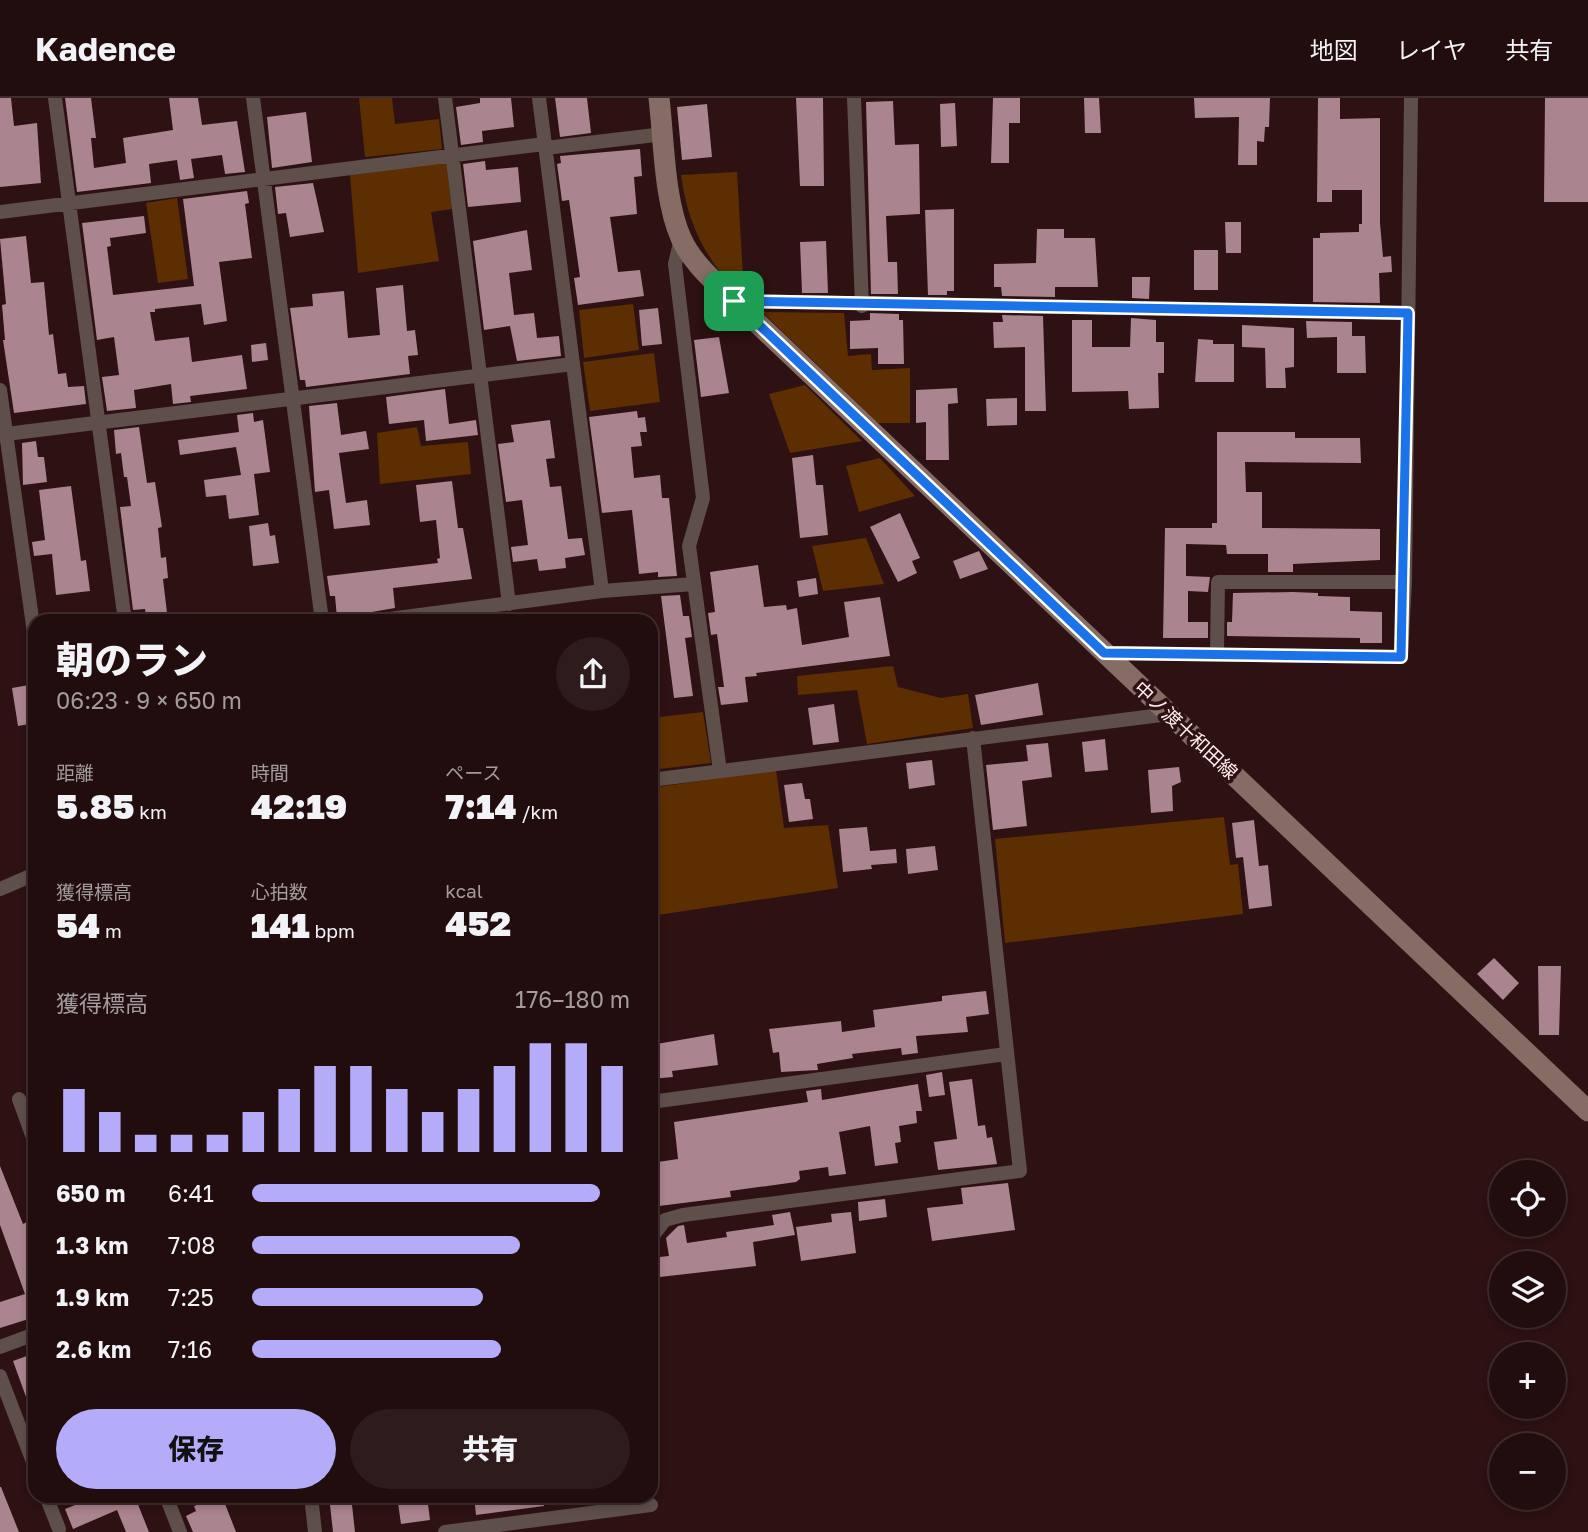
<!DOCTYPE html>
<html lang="ja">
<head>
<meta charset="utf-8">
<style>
  :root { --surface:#220d0e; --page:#2e1b1c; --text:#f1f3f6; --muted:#a29c9e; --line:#3f2d2e; --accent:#b4acf9 }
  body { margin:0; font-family:"Golos Text","Noto Sans JP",sans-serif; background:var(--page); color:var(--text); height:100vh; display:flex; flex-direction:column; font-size:26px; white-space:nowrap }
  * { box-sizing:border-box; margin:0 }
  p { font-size:23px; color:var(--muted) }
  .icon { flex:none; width:38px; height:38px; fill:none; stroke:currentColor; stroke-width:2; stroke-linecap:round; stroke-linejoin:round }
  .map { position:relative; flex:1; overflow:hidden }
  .side { position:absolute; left:28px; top:516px; width:630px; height:889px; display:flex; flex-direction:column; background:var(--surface); border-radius:21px; box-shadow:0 4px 10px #0003,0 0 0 2px var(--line) }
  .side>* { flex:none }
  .tools { position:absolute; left:1489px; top:1062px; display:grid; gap:14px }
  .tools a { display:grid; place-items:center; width:77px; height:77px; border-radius:50%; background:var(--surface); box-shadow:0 4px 10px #0003,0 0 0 2px var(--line); font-size:35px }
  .pin { position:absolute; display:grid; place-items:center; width:60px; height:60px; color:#fff; margin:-30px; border-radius:14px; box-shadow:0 4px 10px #0006 }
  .round { display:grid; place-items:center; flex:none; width:74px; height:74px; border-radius:37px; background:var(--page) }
  .overview { display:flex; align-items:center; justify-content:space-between; height:119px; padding:0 28px }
  h1 { font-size:38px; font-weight:800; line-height:52px }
  .metrics { display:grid; grid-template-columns:repeat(3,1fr); gap:10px; height:119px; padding:7px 28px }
  .metrics div { display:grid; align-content:center }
  .metrics b { font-size:35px; font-weight:800 }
  .metrics small { font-size:19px; font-weight:400 }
  .metrics p { font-size:19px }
  .chart { height:196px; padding:14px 28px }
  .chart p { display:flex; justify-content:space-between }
  .chart svg { width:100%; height:126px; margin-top:7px; stroke:var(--accent); stroke-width:6 }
  .button { display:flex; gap:14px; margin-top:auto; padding:14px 28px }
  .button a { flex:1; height:80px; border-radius:42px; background:var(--accent); color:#111; font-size:28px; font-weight:800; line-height:80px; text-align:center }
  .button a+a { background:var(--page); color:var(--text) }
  ul { padding:0 28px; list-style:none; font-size:23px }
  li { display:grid; grid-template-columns:112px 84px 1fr; align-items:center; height:52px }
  li i { height:18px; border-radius:9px; background:var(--accent) }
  header { display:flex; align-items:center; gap:42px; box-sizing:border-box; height:98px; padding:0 35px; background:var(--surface); border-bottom:2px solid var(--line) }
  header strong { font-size:33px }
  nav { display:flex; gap:38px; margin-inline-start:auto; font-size:24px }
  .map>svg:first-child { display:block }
  .green { fill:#5d2e01 }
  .building { fill:#aa848e }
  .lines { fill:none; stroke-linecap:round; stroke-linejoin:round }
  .minor { stroke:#5e4f4b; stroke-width:14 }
  .secondary { stroke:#856d65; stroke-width:21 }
  .route-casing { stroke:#fff; stroke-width:14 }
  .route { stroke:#1a73e8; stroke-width:9 }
  .labels { text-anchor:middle; stroke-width:7; stroke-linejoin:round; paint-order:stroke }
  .street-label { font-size:19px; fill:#feedec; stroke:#2e1112 }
</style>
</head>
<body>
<header>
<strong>Kadence</strong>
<nav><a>地図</a><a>レイヤ</a><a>共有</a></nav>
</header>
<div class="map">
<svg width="1588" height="1434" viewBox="0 0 1588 1434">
  <rect width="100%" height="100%" fill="#2e1112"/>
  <path class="green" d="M359,0h33l3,26 44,-5 3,30 -77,8z
    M446,64l6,47 -21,3 8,49 -81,12 -8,-98z
    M737,74l6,104 -19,1c-26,-33 -37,-61 -43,-102z
    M177,100l11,81 -30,4 -12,-80z
    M633,206l6,46 -55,8 -5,-48z
    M762,214l82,1 4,43 23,-2 1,16 38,-2v55h-32z
    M654,255l6,49 -70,9 -7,-49z
    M805,287l57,56 -72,12 -21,-59z
    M417,329l4,19 47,-4 3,32 -91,10 -3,-51z
    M880,360l35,38 -56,16 -13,-46z
    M866,440l18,46 -61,7 -11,-45z
    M893,568l5,21 43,11 27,-4 5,34 -106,16 -10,-54 -59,5 -1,-19z
    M703,614l8,51 -60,7v-52z
    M776,672l8,58 44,-3 10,63 -187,28v-128z
    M1224,719l6,48 8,-1 5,50 -238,29 -10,-104z"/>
  <path class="building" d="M0,0h11l3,28 23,-3 4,60 -41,4z
    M65,0h26l5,40h-5l3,30 32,-5 -3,-25 50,-8 -4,-32h29l4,27 35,-4 8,51 -20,2 -3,-19 -31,4 3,19 -14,2 -3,-20 -28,4 2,19 -74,9z
    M480,0h31l3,29 -32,4 1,11 -22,3 -5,-38 24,-4z
    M555,0h32l4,35 -31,4z
    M796,0h27l1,88h-24z
    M993,0h27v25h-11v40h-18z
    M1084,0h15l2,35h-16z
    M1194,0h76l-1,29h-4l-1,15 -7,-1v24h-19l1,-48 -44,1z
    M1318,0h22v21l40,-1v105l3,34 8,-1 1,16 -13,1 1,30 -67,-1v-64h7v-5l39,-1v-8h3v-34h-30v12h-15z
    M1545,0h43v104h-44z
    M893,3l2,44 24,-1 1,70 -34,2 2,46h9l1,32h-27l-5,-192z
    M955,5l2,43 -16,1 -1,-43z
    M707,6l5,53 -30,3 -5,-53z
    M306,14l6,50 -40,6 -5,-51z
    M640,51l2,27 -8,1 3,37 -27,3 8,55 22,-2 4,26 -66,9 -4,-27 6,-1 -11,-77 -7,1 -5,-37 4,-1 -1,-7z
    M485,63l1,9 32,-3 3,35 -53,5 -5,-43z
    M313,85l11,49 -34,5 -4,-24 -8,1 -3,-27z
    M247,93l2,12 -4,1 7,54 -33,4 8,59 -23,4 -3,-21 -46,5v3h-5l5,29 34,-4 3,25 50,-7 5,34 -57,7 1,6 -18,2 -2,-20 -37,6 2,18 -29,3 -5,-34 17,-2 -5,-38 -17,3 -15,-117 62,-7 2,17 -36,5 1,8 -4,1 6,48 81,-9 -11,-87z
    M954,111v82h-7v4h-19l-3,-85z
    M1225,124h16v31h-15z
    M1037,131h27v9h31l3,49h-43v10l-53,-1 -1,-9h-7v-23l42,-1z
    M527,132l5,40 -23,3 5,42 20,-2 3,25 22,-2 2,20 -44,5 -7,-35 -26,4 -11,-89z
    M26,138l5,47 13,-1 5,53 4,-1 5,40 8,-1 2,14 16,-1 2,18 -72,9 -11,-73h2l-3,-35 4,-1 -6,-65z
    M826,143l2,52h-26l-2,-51z
    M1194,152h24v40h-24z
    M1132,179h18l-1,22 -17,-1z
    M403,187l4,46 8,-1 3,25 -10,1 2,18 -104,13 -1,-7h-5l-10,-72 23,-2 -1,-12 32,-3 4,47 32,-3 -4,-47z
    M658,210l4,36 -20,2 -3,-36z
    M870,215l29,1v6h4l1,44h-26v-16l-28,1v-28l20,-1z
    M1002,217l41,1 3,95h-21v-64l-31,1 -1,-26h10z
    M1131,220l25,2v22h8v31h-6l1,35 -30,1 -1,-18 -56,1v-72h20v27h38z
    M1306,223l46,1v14h13l1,37h-29v-36l-30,1z
    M1242,227l52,3v39l-9,1 1,20h-20l-1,-40 -23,-1z
    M719,239l10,56 -28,4 -7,-57z
    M1198,241l15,1v4h21v38h-39z
    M266,245l2,17 -16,2 -1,-17z
    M957,290l1,15 -10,1 1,56h-23v-38l-10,1v-33z
    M445,291l4,35 27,-4 2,15 -52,6 -2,-21 -35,4 -3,-27z
    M1017,300v27l-30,1 -1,-27z
    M337,305l4,32 25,-4 3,18 -30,4 7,50 21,-3 3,25 -36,4 -5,-39 -14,2 -6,-86z
    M637,313l1,7 7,-1 2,15h-7l2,14 -11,1 3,31 26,-3 2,23h7l8,78 -19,1v-5l-19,2 -7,-64 -30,3 -13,-96z
    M253,315l1,9 9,-2 7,52 -16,2 5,41 -30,4 -3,-24 -20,2 -2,-17 37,-5 -5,-28 -56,8 -2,-15 61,-8 -2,-17z
    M550,322l5,38 -9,1 4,28 11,-1 7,53 14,-1 3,17 -20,3 1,10 -27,3 -2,-12 -24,3 -2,-15 17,-2 -6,-45 -16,2 -8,-58 16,-2 -3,-17z
    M139,329l8,56 8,-1 7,45 -4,1 3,30 5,-1 2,21 -5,1 5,42h-21l-2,-12 -12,1 -13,-103 11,-1 -4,-29h-3l-3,-24 -5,1 -2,-24z
    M1217,334h78v6h65l1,25 -116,-1 1,30h16v36l118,1v31l-87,4v8h-25v-18h-41l-1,-9 -40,-1v32l24,1 -2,15 -20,-1v31h20v16h-45l2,-110h47v-5h5z
    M36,343l2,16h6l3,25 -24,3 -1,-42z
    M813,357l3,30h7l5,50 -28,3 -8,-80z
    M452,383l6,47h5l9,51 -79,9 2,20 -58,10 -2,-22h-5l-3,-20 111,-13 -1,-4 3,-1 -4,-38 -16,2 -4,-37z
    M71,388l10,75 5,-1 4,31 -34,4 -4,-41 -18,2 -2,-14 13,-2 -6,-50z
    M900,415l20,45 -8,3 5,12 -19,9 -28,-55z
    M268,425l2,13 5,-1 4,28 -26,3 -4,-40z
    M979,453l9,18 -28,10 -7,-18z
    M758,467l6,42 22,-2 1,5 10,-2 5,37 47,-8 -5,-35 36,-5 10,59 -134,17 1,3 -12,1 3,25 -27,3 -3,-18h6l-7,-53 -6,1 -3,-22 7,-1 -5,-40z
    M816,480l2,16 -19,3 -2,-16z
    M1293,494l25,1v3l32,1v14l32,1v31h-22v-5l-133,-2v-14h5l1,-29z
    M680,497l3,21h6l3,21 -7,1 8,58 -19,2 -13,-102z
    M1038,585l5,32 -62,10 -6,-30z
    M35,586v39l-17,3 -6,-38z
    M834,606l5,38 -26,3 -5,-37z
    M1105,641l3,31 -23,2 -3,-30z
    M1048,645l4,34 -30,4 5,45 -34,4 -7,-65 42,-4 -2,-16z
    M932,662l3,25 -26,4 -3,-26z
    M1179,669l2,15 -9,4 1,25 -22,2 -3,-43z
    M802,685l3,16h5l3,20 -24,3 -5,-37z
    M1254,722l5,46 9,-1 4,41 -23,3 -6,-52 -7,1 -4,-35z
    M867,729l3,24 26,-2 1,14 -26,2 1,4 -29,3 -4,-43z
    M935,748l3,24 -30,4 -2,-25z
    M1494,860l25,25 -16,17 -26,-26z
    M1538,868h23l-2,69h-20z
    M986,893l3,23 -23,3 2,15 -52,4 2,17 -16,2 -1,-7 -49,6 1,4 -36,6 1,6 -37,2 -2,-20 -6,1 -4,-24 72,-8 1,11 33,-5 -2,-17 69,-9v-5z
    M714,936l4,31 -46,6 1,6 -22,2v-34z
    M942,974l3,23 -16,2 -3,-22z
    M972,981l6,47 7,-1 2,13 5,-1 5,27 -59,6 -4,-28 23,-3 -8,-57z
    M918,986l4,27h-6l1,12 -18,3 2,16 -6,1 3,20 -23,3 -5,-40 -31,6 7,42 -17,2 -1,-9 -29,4 1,8 -4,3 -66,9 1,6 -80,10v-44l27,-4 -4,-37 134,-20 -2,-11 15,-2 1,11z
    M0,1068l23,58 8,-4 4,10v87l-35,11v-26l25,-8 -25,-69z
    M1008,1085l7,47 -83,11 -5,-33 36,-4 -2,-16z
    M885,1101l2,18 -28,4 -1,-19z
    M790,1114l5,23 -42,7 3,24 -105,12v-20l18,-2 -3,-18 12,-12 6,-1 3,18 40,-6 -1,-5 48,-7 -2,-10z
    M851,1114l5,41 -55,8 -5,-34 36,-5 -1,-8z
    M35,1255v62l-2,1 -20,-55z
    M0,1389h1l18,45h-19z
    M98,1398h52l-13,6 12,30h-23l-9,-22 -44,19 -8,-20z
    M222,1398l14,36h-43l-7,-16 10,-5 -2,-5z
    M329,1398h22l4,36h-22z
    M397,1398h30l3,24 -29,4z
    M474,1398h70v10l-68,9z"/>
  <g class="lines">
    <path class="minor" d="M55,0l70,523
      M253,0l69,523
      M445,0l64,506
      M539,0l63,493
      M854,0l8,208
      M545,50l119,-14
      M0,114l544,-68
      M681,141l-6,25 28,234 -14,48 31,225
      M734,203l674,12
      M0,292l35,250
      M6,336l567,-70
      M374,523l228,-30 92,-7
      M1217,554l1,-70h187
      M1104,555l297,4 4,-75 6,-484
      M651,682l518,-66
      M0,791l35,-15
      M19,1001l16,44
      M651,1004l355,-48
      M651,1140l14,-18 18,-5 337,-44 -47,-433
      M0,1249l35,-13
      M0,1278l35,91
      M46,1398l13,33
      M166,1398l14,36
      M311,1398l4,36
      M445,1434l206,-27"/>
    <path class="secondary" d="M659,0c5,42 5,102 22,140 11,25 34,44 53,63l854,810"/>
  </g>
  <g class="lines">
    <defs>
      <path id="route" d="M734,203l674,12 -7,344 -297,-4z"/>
    </defs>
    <use href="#route" class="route-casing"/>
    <use href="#route" class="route"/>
  </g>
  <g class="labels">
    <g class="street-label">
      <text transform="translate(1186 632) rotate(43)" y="7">中ノ渡十和田線</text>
    </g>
  </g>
</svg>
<div class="tools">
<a><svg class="icon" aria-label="locate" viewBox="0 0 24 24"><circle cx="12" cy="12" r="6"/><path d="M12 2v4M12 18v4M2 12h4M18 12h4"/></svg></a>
<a><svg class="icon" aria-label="layers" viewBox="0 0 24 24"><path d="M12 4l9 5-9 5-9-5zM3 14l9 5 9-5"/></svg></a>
<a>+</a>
<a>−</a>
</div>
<div class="pin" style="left:734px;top:203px;background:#1e9e55"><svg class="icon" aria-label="arrive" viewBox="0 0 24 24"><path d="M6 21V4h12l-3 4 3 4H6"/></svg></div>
<section class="side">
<div class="overview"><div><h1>朝のラン</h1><p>06:23 · 9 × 650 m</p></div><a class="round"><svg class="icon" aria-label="share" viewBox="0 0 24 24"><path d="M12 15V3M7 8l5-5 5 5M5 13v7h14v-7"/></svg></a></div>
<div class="metrics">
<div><p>距離</p><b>5.85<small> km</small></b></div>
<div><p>時間</p><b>42:19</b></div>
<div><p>ペース</p><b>7:14<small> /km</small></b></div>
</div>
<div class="metrics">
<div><p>獲得標高</p><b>54<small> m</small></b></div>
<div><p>心拍数</p><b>141<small> bpm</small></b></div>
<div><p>kcal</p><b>452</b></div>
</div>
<div class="chart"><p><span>獲得標高</span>176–180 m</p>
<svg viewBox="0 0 160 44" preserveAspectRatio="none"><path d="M5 44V22M15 44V30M25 44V38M35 44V38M45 44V38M55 44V30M65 44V22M75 44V14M85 44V14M95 44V22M105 44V30M115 44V22M125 44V14M135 44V6M145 44V6M155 44V14"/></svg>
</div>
<ul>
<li><b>650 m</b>6:41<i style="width:92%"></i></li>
<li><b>1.3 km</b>7:08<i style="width:71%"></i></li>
<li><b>1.9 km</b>7:25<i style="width:61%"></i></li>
<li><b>2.6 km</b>7:16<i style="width:66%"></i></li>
</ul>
<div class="button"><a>保存</a><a>共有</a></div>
</section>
</div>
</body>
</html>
